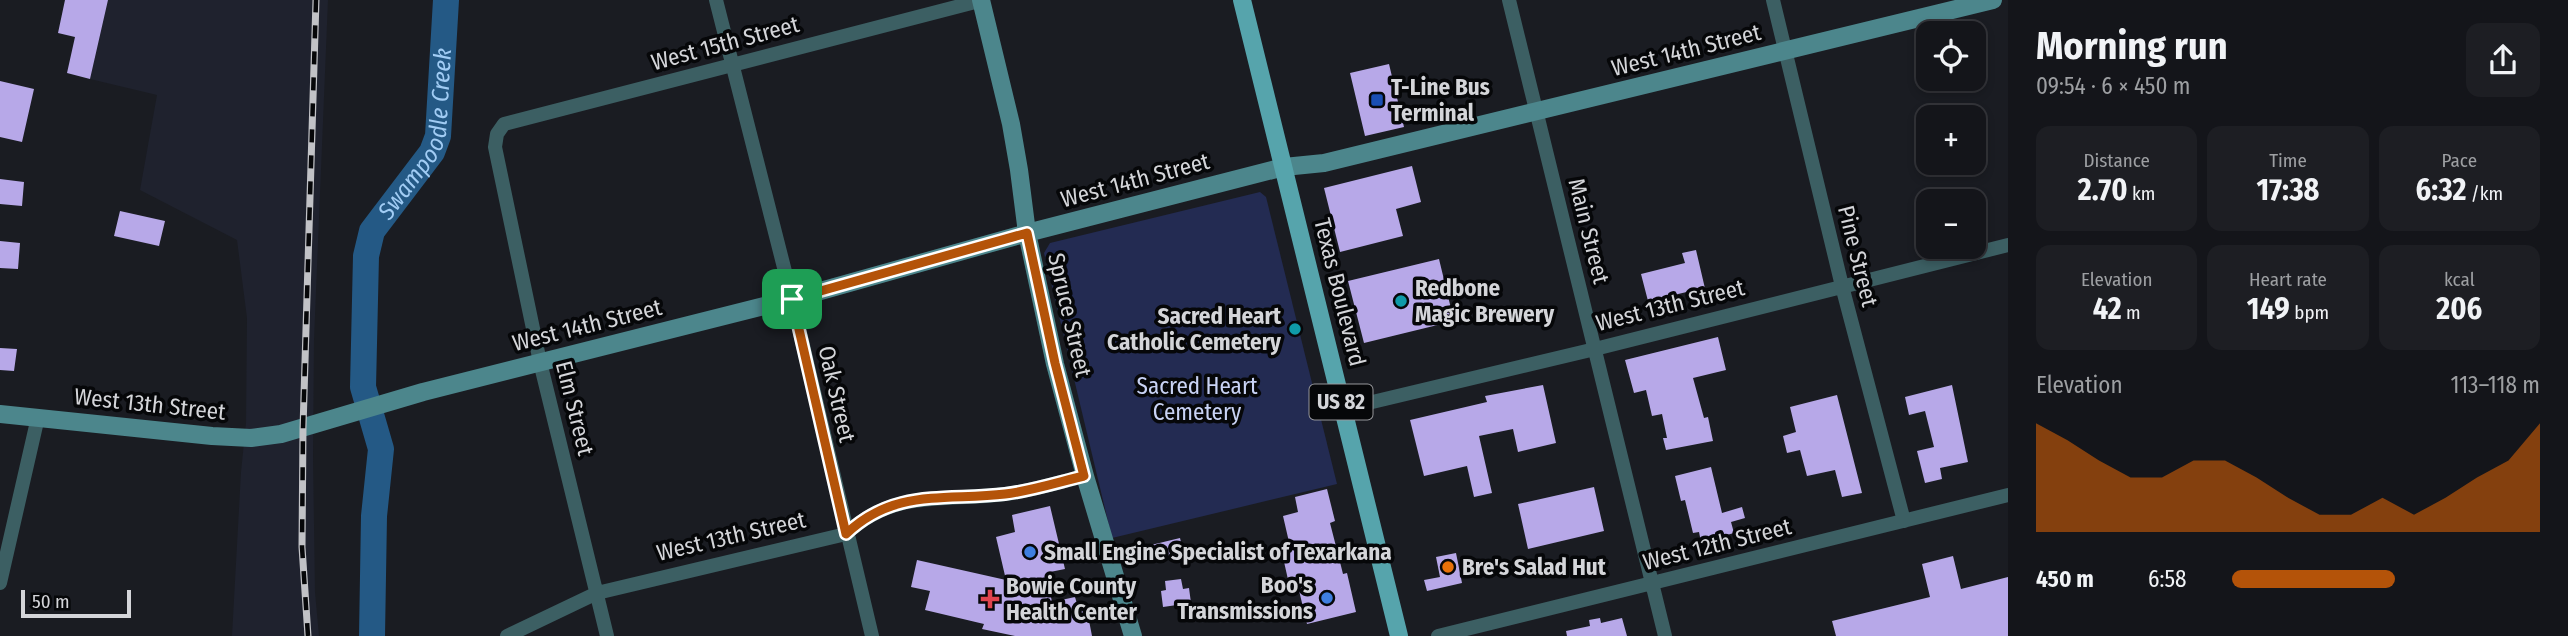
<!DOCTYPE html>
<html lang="en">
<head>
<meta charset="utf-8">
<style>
  :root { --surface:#14151a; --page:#1d1e23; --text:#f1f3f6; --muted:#9d9fa2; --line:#333439; --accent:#b45309 }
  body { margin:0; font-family:"Fira Sans Condensed",sans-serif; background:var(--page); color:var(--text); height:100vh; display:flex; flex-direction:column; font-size:26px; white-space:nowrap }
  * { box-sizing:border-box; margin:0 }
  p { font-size:23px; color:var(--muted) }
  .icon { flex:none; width:38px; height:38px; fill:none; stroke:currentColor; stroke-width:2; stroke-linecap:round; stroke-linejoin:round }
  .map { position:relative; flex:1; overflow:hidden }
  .details { display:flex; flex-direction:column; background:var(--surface); width:560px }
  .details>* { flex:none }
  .tools { position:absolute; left:1916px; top:21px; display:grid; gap:14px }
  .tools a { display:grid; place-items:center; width:70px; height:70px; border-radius:14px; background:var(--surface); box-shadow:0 4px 10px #0003,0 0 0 2px var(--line); font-size:35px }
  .scale { position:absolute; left:21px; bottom:18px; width:110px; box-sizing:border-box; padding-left:7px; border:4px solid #d4d5d9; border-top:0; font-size:19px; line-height:24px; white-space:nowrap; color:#d4d5d9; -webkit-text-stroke:5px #060709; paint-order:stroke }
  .pin { position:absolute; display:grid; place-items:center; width:60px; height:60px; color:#fff; margin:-30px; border-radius:14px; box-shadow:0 4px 10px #0006 }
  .round { display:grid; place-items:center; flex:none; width:74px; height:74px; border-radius:14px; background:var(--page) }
  .headline { display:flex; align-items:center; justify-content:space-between; height:119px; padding:0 28px }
  h1 { font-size:38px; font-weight:700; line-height:52px }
  .stats { display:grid; grid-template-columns:repeat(3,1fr); gap:10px; height:119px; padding:7px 28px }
  .stats div { display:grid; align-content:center; border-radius:14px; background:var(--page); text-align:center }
  .stats b { font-size:30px; font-weight:700 }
  .stats small { font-size:19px; font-weight:400 }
  .stats p { font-size:19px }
  .chart { height:196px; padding:14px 28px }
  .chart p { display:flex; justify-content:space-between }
  .chart svg { width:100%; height:126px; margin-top:7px; fill:var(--accent); opacity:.7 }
  ul { padding:0 28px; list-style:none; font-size:23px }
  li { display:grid; grid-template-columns:112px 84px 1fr; align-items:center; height:52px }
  li i { height:18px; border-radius:9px; background:var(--accent) }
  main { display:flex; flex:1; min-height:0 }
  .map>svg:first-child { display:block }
  .built { fill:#1f222e }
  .green { fill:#232b52 }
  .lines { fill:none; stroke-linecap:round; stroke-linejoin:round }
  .river { stroke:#245985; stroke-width:26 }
  .building { fill:#b7a8e8 }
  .street { stroke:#3c5f63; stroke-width:14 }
  .secondary { stroke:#4c868c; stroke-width:18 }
  .primary { stroke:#56a4ac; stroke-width:18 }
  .rail-casing { stroke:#c1c2c6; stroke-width:7 }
  .rail { stroke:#060709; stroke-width:4.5; stroke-dasharray:13; stroke-linecap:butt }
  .route-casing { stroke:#fff; stroke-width:14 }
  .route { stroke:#b45309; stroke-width:9 }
  .transit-dot { fill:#1a4fb4; stroke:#060709; stroke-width:2.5 }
  .culture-dot { fill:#0f9aa8; stroke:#060709; stroke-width:2.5 }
  .shop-dot { fill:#3f7fe0; stroke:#060709; stroke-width:2.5 }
  .food-dot { fill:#e8710a; stroke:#060709; stroke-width:2.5 }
  .health-dot { fill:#e0444e; stroke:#060709; stroke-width:2.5 }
  .labels { text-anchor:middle; stroke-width:7; stroke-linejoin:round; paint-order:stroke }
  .shield { fill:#060709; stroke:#96979b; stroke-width:2 }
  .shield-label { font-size:21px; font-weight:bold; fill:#d4d5d9 }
  .street-label { font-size:23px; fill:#d4d5d9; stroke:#060709 }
  .poi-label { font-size:23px; font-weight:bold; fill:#d4d5d9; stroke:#060709; text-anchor:start }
  .park-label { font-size:23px; fill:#c9d3f5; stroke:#060709 }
  .water-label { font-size:24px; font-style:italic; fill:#a1ccf4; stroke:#060709 }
</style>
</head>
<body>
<main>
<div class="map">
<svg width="2008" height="636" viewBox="0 0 2008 636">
  <rect width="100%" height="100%" fill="#1a1c22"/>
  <path class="built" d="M108,0h220l-14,340 -1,116 2,136 4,44h-87l9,-164 5,-49 1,-105 -10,-78 -97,-50 17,-95 -67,-16z"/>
  <path class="green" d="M1260,192l6,5 71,287 -225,54 -68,-285 6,-10z"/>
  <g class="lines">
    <path class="river" id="s1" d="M372,636l2,-120 7,-67 -18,-62 3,-131 6,-25 60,-79 6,-16 8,-136"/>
  </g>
  <path class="building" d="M65,0h43l-18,79 -23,-6 8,-36 -17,-4z
    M1389,64l15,63 -39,9 -15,-63z
    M0,81l34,8 -12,53 -22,-5z
    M1412,166l9,36 -25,7 7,27 -63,16 -16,-64z
    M0,179l24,3 -2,24 -22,-2z
    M120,211l45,10 -6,25 -45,-10z
    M0,241l20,2 -2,26 -18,-1z
    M1696,250l11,47 -13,4 -3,-10 -43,10 -7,-27 44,-11 -3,-10z
    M1439,259l15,62 -90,22 -16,-62z
    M1718,337l8,33 -33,8 11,40 4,-1 5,24 -47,9 -3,-12h4l-5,-24 -10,2 -6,-26 -12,3 -9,-33z
    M0,348l17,1 -3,22 -14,-1z
    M1543,385l13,58 -38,9 -5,-23 -34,7 13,57 -18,4 -7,-31 -43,10 -14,-56 77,-18 -2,-6z
    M1952,385l16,77 -28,6 2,11 -17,4 -8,-32 17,-4 -9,-36 -16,4 -4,-18z
    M1837,395l25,98 -20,4 -7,-27 -28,6 -7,-26 -13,3 -4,-17 13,-4 -6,-25z
    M1711,467l11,46 20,-6 3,11 -14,4 3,11 -33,9 -2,-10 -6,1 -8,-33 -4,1 -6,-25z
    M1594,487l10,44 -76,18 -10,-45z
    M1327,489l8,32 -5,2 9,35 4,16 4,-1 9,39 -49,12 -10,-42 -8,2 -9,-40 9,-2 -6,-26 15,-4 -3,-15z
    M1050,506l15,63 -15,3 -5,24 6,1 1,5 23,-5 3,10 8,-2 6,31h-77l-33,-7 2,-5 -59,-14 5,-19 -19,-4 6,-27 89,20 -10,-43 19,-5 -3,-17z
    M1180,538l4,17 -29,7 -4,-17z
    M1456,553l6,30 -35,8 -3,-11 16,-3 -4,-20z
    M1953,556l8,33 47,-12v59h-172l-4,-15 98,-24 -8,-33z
    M1181,579l2,10 6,-1 2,15 -28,4 -2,-16 5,-1 -1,-9z
    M1600,618l1,5 21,-5 5,18h-60l-1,-5 24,-5 -1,-6z"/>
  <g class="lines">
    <path class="street" d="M716,0l76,299 80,337
      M1509,0l156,636
      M1773,0l69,286 62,235
      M1343,409l252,-60 413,-104
      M0,583l38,-166
      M507,636l90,-43 249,-59c49,-46 100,-32 159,-40 27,-3 54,-12 80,-18
      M607,636l-67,-274 -45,-215 2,-13 7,-10 479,-124
      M1438,636l570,-141"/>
    <path class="secondary" d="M981,0l30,124 8,46 8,63 28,131 30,112 48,160
      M0,414l212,22 39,2 30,-4 142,-42 369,-93 235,-66 257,-66 40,-4 669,-163"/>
    <path class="primary" d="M1242,0l157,636"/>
    <defs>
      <path id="rail" d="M308,636l-6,-89 1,-119 13,-428"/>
    </defs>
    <use href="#rail" class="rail-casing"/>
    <use href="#rail" class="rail"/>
  </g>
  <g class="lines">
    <defs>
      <path id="route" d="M1027,233l28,130 29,113c-25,6 -53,15 -79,18 -59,7 -111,-6 -159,40l-54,-235z"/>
    </defs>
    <use href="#route" class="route-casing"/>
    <use href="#route" class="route"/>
  </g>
  <rect class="transit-dot" x="1370" y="93" width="14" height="14" rx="3.5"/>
  <g class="culture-dot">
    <circle cx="1401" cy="301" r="7"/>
    <circle cx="1295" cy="329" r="7"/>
  </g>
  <g class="shop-dot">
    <circle cx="1030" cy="552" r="7"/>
    <circle cx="1327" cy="598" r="7"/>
  </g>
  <circle class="food-dot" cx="1448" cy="567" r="7"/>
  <path class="health-dot" d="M986.5 588.5h7v7h7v7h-7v7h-7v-7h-7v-7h7z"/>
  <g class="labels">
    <rect class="shield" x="1309.5" y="384.5" width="63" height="35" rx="5"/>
    <g class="shield-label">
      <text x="1341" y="409">US 82</text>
    </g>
    <g class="street-label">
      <text transform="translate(725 43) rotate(-15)" y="8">West 15th Street</text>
      <text transform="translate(1686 50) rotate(-14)" y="8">West 14th Street</text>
      <text transform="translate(1135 180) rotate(-15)" y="8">West 14th Street</text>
      <text transform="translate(1589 231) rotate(76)" y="8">Main Street</text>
      <text transform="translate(1858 256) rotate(76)" y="8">Pine Street</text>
      <text transform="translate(1340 292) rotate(76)" y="8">Texas Boulevard</text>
      <text transform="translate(1670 305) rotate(-14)" y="8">West 13th Street</text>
      <text transform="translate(1070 315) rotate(77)" y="8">Spruce Street</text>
      <text transform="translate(587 325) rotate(-14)" y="8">West 14th Street</text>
      <text transform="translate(837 394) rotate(77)" y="8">Oak Street</text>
      <text transform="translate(150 404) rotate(6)" y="8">West 13th Street</text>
      <text transform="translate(575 408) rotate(76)" y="8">Elm Street</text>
      <text transform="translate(731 536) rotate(-13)" y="8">West 13th Street</text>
      <text transform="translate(1717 544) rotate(-14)" y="8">West 12th Street</text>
    </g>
    <g class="poi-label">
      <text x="1391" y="95">T-Line Bus<tspan x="1391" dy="26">Terminal</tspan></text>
      <text x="1415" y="296">Redbone<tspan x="1415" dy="26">Magic Brewery</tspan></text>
      <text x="1281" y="324" text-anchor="end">Sacred Heart<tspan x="1281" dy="26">Catholic Cemetery</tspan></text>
      <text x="1044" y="560">Small Engine Specialist of Texarkana</text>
      <text x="1462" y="575">Bre's Salad Hut</text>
      <text x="1313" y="593" text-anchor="end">Boo's<tspan x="1313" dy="26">Transmissions</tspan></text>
      <text x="1006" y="594">Bowie County<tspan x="1006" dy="26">Health Center</tspan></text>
    </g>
    <g class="park-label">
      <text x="1197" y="394">Sacred Heart<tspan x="1197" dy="26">Cemetery</tspan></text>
    </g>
    <g class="water-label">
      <text dy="8" stroke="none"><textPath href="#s1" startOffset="520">Swampoodle Creek</textPath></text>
    </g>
  </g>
</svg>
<div class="tools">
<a><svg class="icon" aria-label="locate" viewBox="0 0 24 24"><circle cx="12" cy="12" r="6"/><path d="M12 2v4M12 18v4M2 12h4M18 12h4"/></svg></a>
<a>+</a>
<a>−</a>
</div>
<div class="scale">50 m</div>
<div class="pin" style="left:792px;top:299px;background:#1e9e55"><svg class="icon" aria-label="arrive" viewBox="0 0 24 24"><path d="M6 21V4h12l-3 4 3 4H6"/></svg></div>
</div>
<section class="details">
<div class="headline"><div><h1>Morning run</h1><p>09:54 · 6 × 450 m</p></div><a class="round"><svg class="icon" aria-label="share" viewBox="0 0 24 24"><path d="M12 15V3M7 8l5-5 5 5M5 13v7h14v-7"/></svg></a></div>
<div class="stats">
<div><p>Distance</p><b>2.70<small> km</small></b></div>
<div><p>Time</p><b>17:38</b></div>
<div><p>Pace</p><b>6:32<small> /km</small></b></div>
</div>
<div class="stats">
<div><p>Elevation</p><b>42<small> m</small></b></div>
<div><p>Heart rate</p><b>149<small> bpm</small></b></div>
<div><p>kcal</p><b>206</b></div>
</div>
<div class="chart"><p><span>Elevation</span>113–118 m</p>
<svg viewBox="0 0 160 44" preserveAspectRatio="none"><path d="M0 44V6L10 12L20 19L30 25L40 25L50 19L60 19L70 25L80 32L90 38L100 38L110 32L120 38L130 32L140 25L150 19L160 6V44z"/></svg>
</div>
<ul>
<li><b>450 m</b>6:58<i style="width:53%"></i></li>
</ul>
</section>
</main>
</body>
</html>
